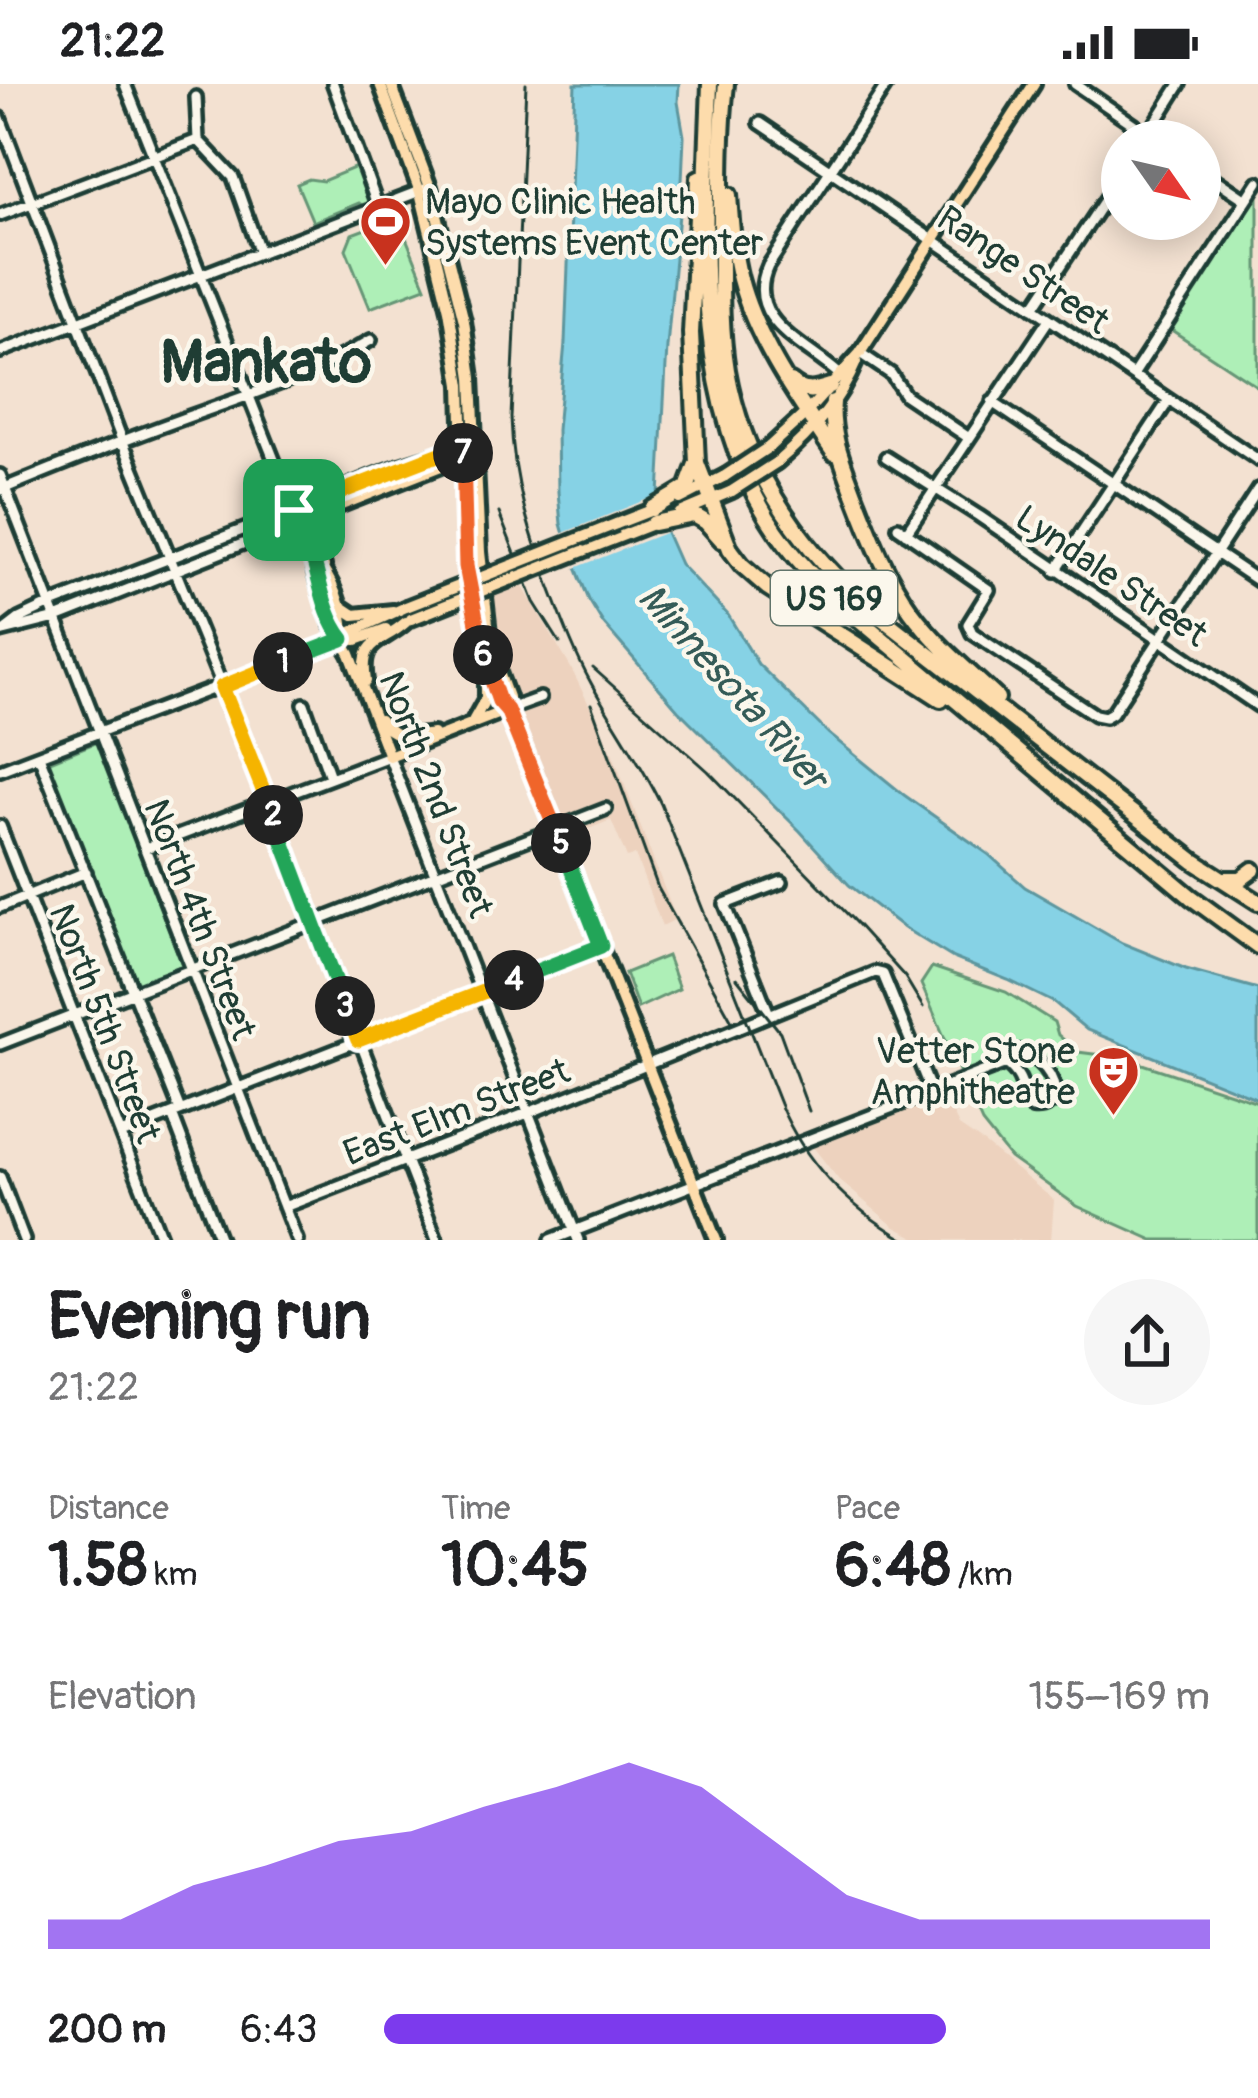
<!DOCTYPE html>
<html lang="en">
<head>
<meta charset="utf-8">
<style>
  :root { --surface:#fff; --page:#f6f6f6; --text:#202124; --muted:#757577; --accent:#7c3aed }
  body { margin:0; font-family:Pangolin,sans-serif; background:var(--page); color:var(--text); height:100vh; display:flex; flex-direction:column; font-size:45px; white-space:nowrap }
  * { box-sizing:border-box; margin:0 }
  p { font-size:39px; color:var(--muted) }
  .icon { flex:none; width:66px; height:66px; fill:none; stroke:currentColor; stroke-width:2; stroke-linecap:round; stroke-linejoin:round }
  .map { position:relative; height:1156px; overflow:hidden }
  .sheet { display:flex; flex-direction:column; background:var(--surface); flex:1 }
  .sheet>* { flex:none }
  .needle { width:78px; rotate:124deg }
  .fabs { position:absolute; left:1101px; top:36px; display:grid; gap:24px }
  .fabs a { display:grid; place-items:center; width:120px; height:120px; border-radius:50%; background:var(--surface); box-shadow:0 6px 30px #0003; font-size:60px }
  .pin { position:absolute; display:grid; place-items:center; width:102px; height:102px; color:#fff; margin:-51px; border-radius:24px; box-shadow:0 6px 18px #0006 }
  .km { position:absolute; width:60px; height:60px; margin:-30px; border-radius:50%; background:#222; color:#fff; font-size:33px; line-height:60px; text-align:center }
  .round { display:grid; place-items:center; flex:none; width:126px; height:126px; border-radius:63px; background:var(--page) }
  .headline { display:flex; align-items:center; justify-content:space-between; height:204px; padding:0 48px }
  h1 { font-size:66px; font-weight:700; line-height:90px }
  .figures { display:grid; grid-template-columns:repeat(3,1fr); gap:18px; height:204px; padding:12px 48px }
  .figures div { display:grid; align-content:center }
  .figures b { font-size:60px; font-weight:700 }
  .figures small { font-size:33px; font-weight:400 }
  .figures p { font-size:33px }
  .chart { height:336px; padding:24px 48px }
  .chart p { display:flex; justify-content:space-between }
  .chart svg { width:100%; height:216px; margin-top:12px; fill:var(--accent); opacity:.7 }
  ul { padding:0 48px; list-style:none; font-size:39px }
  li { display:grid; grid-template-columns:192px 144px 1fr; align-items:center; height:90px }
  li i { height:30px; border-radius:15px; background:var(--accent) }
  .status { display:flex; justify-content:space-between; align-items:center; height:84px; padding:0 60px; background:var(--surface); direction:ltr }
  .status svg { height:33px; fill:currentColor }
  .map>svg:first-child { display:block }
  .built { fill:#edd2be }
  .green { fill:#aeefb7; stroke:#669676; stroke-width:3 }
  .water { fill:#86d2e5; stroke:#5d969e; stroke-width:3 }
  .pier { fill:#f3e1d1 }
  .lines { fill:none; stroke-linecap:round; stroke-linejoin:round }
  .minor-casing { stroke:#1f3d34; stroke-width:18 }
  .major-casing { stroke:#1f3d34; stroke-width:20 }
  .highway-casing { stroke:#1f3d34; stroke-width:22 }
  .minor { stroke:#fbf7ec; stroke-width:9 }
  .major { stroke:#fddcac; stroke-width:10 }
  .highway { stroke:#fddcac; stroke-width:14 }
  .rail { stroke:#1f3d34; stroke-width:3 }
  .major-bridge-casing { stroke:#1f3d34; stroke-width:20; stroke-linecap:butt }
  .major-bridge { stroke:#fddcac; stroke-width:10 }
  .split-1-casing { stroke:#fff; stroke-width:24 }
  .split-2-casing { stroke:#fff; stroke-width:24 }
  .split-3-casing { stroke:#fff; stroke-width:24 }
  .split-4-casing { stroke:#fff; stroke-width:24 }
  .split-5-casing { stroke:#fff; stroke-width:24 }
  .split-6-casing { stroke:#fff; stroke-width:24 }
  .split-7-casing { stroke:#fff; stroke-width:24 }
  .split-8-casing { stroke:#fff; stroke-width:24 }
  .split-1 { stroke:#22a559; stroke-width:15 }
  .split-2 { stroke:#f5b400; stroke-width:15 }
  .split-3 { stroke:#22a559; stroke-width:15 }
  .split-4 { stroke:#f5b400; stroke-width:15 }
  .split-5 { stroke:#22a559; stroke-width:15 }
  .split-6 { stroke:#f0652b; stroke-width:15 }
  .split-7 { stroke:#f0652b; stroke-width:15 }
  .split-8 { stroke:#f5b400; stroke-width:15 }
  .labels { text-anchor:middle; stroke-width:9; stroke-linejoin:round; paint-order:stroke }
  .shield { fill:#fbf7ec; stroke:#61756b; stroke-width:3 }
  .shield-label { font-size:33px; font-weight:bold; fill:#1f3d34 }
  .poi-label { font-size:36px; fill:#1f3d34; stroke:#fbf7ec; text-anchor:start }
  .street-label { font-size:36px; fill:#1f3d34; stroke:#fbf7ec }
  .water-label { font-size:39px; font-style:italic; fill:#345b57; stroke:#fbf7ec }
  .town-label { font-size:60px; font-weight:bold; fill:#1f3d34; stroke:#fbf7ec }
</style>
</head>
<body>
<div class="status"><b>21:22</b><svg viewBox="0 0 49 12"><path d="M0 12V9h3v3zM5 12V6h3v6zM10 12V3h3v9zM15 12V0h3v12zM26 1h20v11H26zM47 4h2v5h-2z"/></svg></div>
<div class="map">
<svg width="1258" height="1156" viewBox="0 0 1258 1156">
  <rect width="100%" height="100%" fill="#f3e1d1"/>
  <filter id="ink" filterUnits="userSpaceOnUse"><feTurbulence type="fractalNoise" baseFrequency=".00833" numOctaves="2"/><feDisplacementMap in="SourceGraphic" scale="24" xChannelSelector="R" yChannelSelector="G"/><feConvolveMatrix kernelMatrix="1 2 1 2 8 2 1 2 1" color-interpolation-filters="sRGB"/></filter>
  <g filter="url(#ink)">
    <path class="built" d="M520,498l51,86 41,84 64,167 -14,7 -27,-71 -8,3 -16,-38 -45,18 -52,-136 -26,-107z
      M943,1009l16,33 25,17 70,57 -3,40h-131l-25,-13 -56,-47 -26,-33z"/>
    <path class="green" d="M356,83l8,10 9,27 -8,4 -6,-5 -46,19 -16,-38 12,-5 14,2z
      M1258,112v191l-88,-58z
      M386,137l16,7 24,59 -56,21 -24,-59 6,-15z
      M97,658l85,223 -45,20 -92,-222z
      M667,872l12,33 -41,19 -13,-35z
      M932,883l74,25 48,30 4,13 20,17 47,6 133,44v138h-105l-76,-34 -67,-48 -28,-35 -61,-139z"/>
    <path class="water" d="M575,0h104l-1,18 6,34 -2,45 -15,166 -8,148 2,26 19,43 48,51 30,49 71,70 75,61 84,59 37,33 97,56 64,26 72,20v110l-171,-69 -32,-27 -47,-23 -55,-22 -49,-30 -55,-43 -49,-54 -122,-121 -75,-87 -14,-23 -22,-55 -6,-21 -3,-32 -1,-62 8,-87z"/>
    <path class="pier" d="M665,408l1,27 6,11 -102,40 -12,-35z"/>
    <g class="lines">
      <defs>
        <path id="minor" d="M333,0l45,123
          M1075,0l83,57
          M196,13l2,43 35,37 27,76
          M0,34l122,322 108,265 207,535
          M760,39l498,337
          M1144,57l36,-57
          M1200,85l46,31
          M0,131l198,-75
          M1033,224l89,-134
          M0,268l425,-163
          M860,269l31,21 14,21 64,43
          M840,291c-33,-31 -97,-54 -72,-109l119,-182
          M1133,291l125,-193
          M992,318l266,179
          M886,373l93,59 279,190
          M0,391l297,765
          M0,406c61,-25 121,-49 182,-71 61,-22 134,-45 189,-79
          M898,443l91,63 -21,34 4,9 123,82 10,2 7,-4 146,-224
          M906,449l143,-214
          M1056,487l113,-171
          M6,545l13,-10 32,-15 243,-94 -169,-426
          M0,548l56,-14 242,-96
          M304,620l26,73
          M507,626l33,-12
          M39,672l141,354
          M0,686l343,-131
          M0,742l162,414
          M146,764l243,-92 189,484
          M0,823l86,-35
          M769,930l-44,-110 57,-22
          M0,960l606,-235
          M172,1030l48,126
          M121,1050l480,-188
          M0,1093l24,63
          M284,1123l254,-98 337,-137 8,2 48,117
          M551,1156l455,-177c24,19 12,32 26,45 28,3 27,-23 13,-40 -7,-9 -16,-13 -25,-17l-14,12"/>
        <path id="major" d="M380,0l40,108 29,118 12,75 5,181 16,83 17,52 8,9 27,66 182,464
          M391,0l39,103 34,134 8,57 8,174 11,99 17,46 -1,13
          M769,363l38,-35 53,-59 174,-269
          M466,367c-48,1 -125,40 -172,59l19,47 2,16 17,51 18,30 39,102 118,-46
          M777,378c32,-27 63,-61 79,-100
          M680,415l45,-23
          M680,429l52,-22
          M298,438l153,-60 12,-11
          M616,440l41,-16
          M583,467l74,-29
          M313,473c19,20 33,55 30,82
          M324,482c-6,-21 -14,-35 5,-53
          M339,521l15,10 39,-4
          M343,555l13,1 30,-11
          M343,555l6,-6 57,-26
          M366,597c-7,-43 16,-37 40,-59
          M380,636c14,20 30,17 53,14
          M472,639l14,-25v-22"/>
        <path id="highway" d="M710,0c-5,145 -20,304 57,433 25,41 58,73 93,103l331,277 67,49
          M726,0c-6,52 -5,104 -5,157 0,43 -1,86 6,129 17,95 67,170 137,234l330,257 64,41
          M699,94l-8,155 6,130 33,86 12,16 25,22 174,112
          M729,111c2,28 4,57 11,84 16,62 59,122 94,174
          M791,298c14,12 23,9 39,4
          M833,318c-3,32 10,61 21,91 16,41 31,82 57,118 24,33 56,59 86,87
          M652,425l35,-21 9,-24
          M654,439l40,-8 12,7 16,18
          M1225,795h16l12,-9"/>
      </defs>
      <use href="#minor" class="minor-casing"/>
      <use href="#major" class="major-casing"/>
      <use href="#highway" class="highway-casing"/>
      <use href="#minor" class="minor"/>
      <use href="#major" class="major"/>
      <use href="#highway" class="highway"/>
      <path class="rail" d="M526,0l-15,334c2,64 20,120 43,180 11,29 22,58 37,85 22,41 50,79 70,121l119,300c25,59 70,104 125,136
        M499,429l35,89 26,41
        M593,584l115,103 149,153 48,53 18,30
        M591,620l67,184 74,133
        M737,894l43,54 29,79"/>
      <defs>
        <path id="major-bridge" d="M725,392l44,-29
          M732,407l45,-29
          M406,523l210,-83
          M411,535l172,-68"/>
      </defs>
      <use href="#major-bridge" class="major-bridge-casing"/>
      <use href="#major-bridge" class="major-bridge"/>
    </g>
  </g>
  <g class="lines" filter="url(#ink)">
    <defs>
      <path id="split-1" d="M283,578l60,-23c-19,-24 -22,-55 -31,-83 -4,-16 -13,-31 -18,-46"/>
      <path id="split-2" d="M273,731l-51,-128 61,-25"/>
      <path id="split-3" d="M273,731l72,191"/>
      <path id="split-4" d="M345,922l13,34 156,-60"/>
      <path id="split-5" d="M514,896l87,-34 -40,-103"/>
      <path id="split-6" d="M483,571l16,46 8,9 54,133"/>
      <path id="split-7" d="M463,369l3,113 17,89"/>
      <path id="split-8" d="M294,426l154,-59 15,2"/>
    </defs>
    <use href="#split-1" class="split-1-casing"/>
    <use href="#split-2" class="split-2-casing"/>
    <use href="#split-3" class="split-3-casing"/>
    <use href="#split-4" class="split-4-casing"/>
    <use href="#split-5" class="split-5-casing"/>
    <use href="#split-6" class="split-6-casing"/>
    <use href="#split-7" class="split-7-casing"/>
    <use href="#split-8" class="split-8-casing"/>
    <use href="#split-1" class="split-1"/>
    <use href="#split-2" class="split-2"/>
    <use href="#split-3" class="split-3"/>
    <use href="#split-4" class="split-4"/>
    <use href="#split-5" class="split-5"/>
    <use href="#split-6" class="split-6"/>
    <use href="#split-7" class="split-7"/>
    <use href="#split-8" class="split-8"/>
  </g>
  <defs>
    <symbol id="stadium-pin" viewBox="-11 -11 22 30"><path d="M0 17L-7.5 6A9.5 9.5 0 1 1 7.5 6Z" fill="#c8321e" stroke="#fbf7ec"/><path d="M0-5a6.5 5 0 1 0 0 10a6.5 5 0 1 0 0-10ZM-3.5-1.8h7v3.6h-7Z" fill="#fff"/></symbol>
    <symbol id="theatre-pin" viewBox="-11 -11 22 30"><path d="M0 17L-7.5 6A9.5 9.5 0 1 1 7.5 6Z" fill="#c8321e" stroke="#fbf7ec"/><path d="M-5-5.5Q0-4 5-5.5V0Q5 5 0 6Q-5 5-5 0ZM-3.3-2.5H-1v1.5H-3.3ZM1-2.5H3.3v1.5H1ZM-2.8 1Q0 5.5 2.8 1Z" fill="#fff"/></symbol>
  </defs>
  <g fill-rule="evenodd">
    <use href="#stadium-pin" x="356" y="108" width="59" height="81"/>
    <use href="#theatre-pin" x="1084" y="958" width="59" height="81"/>
  </g>
  <g class="labels">
    <rect class="shield" x="771" y="487" width="126" height="54" rx="9"/>
    <g class="shield-label">
      <text x="834" y="526">US 169</text>
    </g>
    <g class="poi-label">
      <text x="425" y="130">Mayo Clinic Health<tspan x="425" dy="41">Systems Event Center</tspan></text>
      <text x="1075" y="979" text-anchor="end">Vetter Stone<tspan x="1075" dy="41">Amphitheatre</tspan></text>
    </g>
    <g class="street-label">
      <text transform="translate(1024 185) rotate(34)" y="13">Range Street</text>
      <text transform="translate(1112 491) rotate(34)" y="13">Lyndale Street</text>
      <text transform="translate(437 710) rotate(69)" y="13">North 2nd Street</text>
      <text transform="translate(201 835) rotate(69)" y="13">North 4th Street</text>
      <text transform="translate(106 939) rotate(69)" y="13">North 5th Street</text>
      <text transform="translate(456 1027) rotate(-21)" y="13">East Elm Street</text>
    </g>
    <g class="water-label">
      <text transform="translate(734 602) rotate(48)" y="14">Minnesota River</text>
    </g>
    <g class="town-label">
      <text x="266" y="298">Mankato</text>
    </g>
  </g>
</svg>
<div class="fabs">
<a><svg class="needle" viewBox="-14 -14 28 28"><path d="M0-13l5 13h-10z" fill="#e53935"/><path d="M0 13l5-13h-10z" fill="#757577"/></svg></a>
</div>
<div class="pin" style="left:294px;top:426px;background:#1e9e55"><svg class="icon" aria-label="arrive" viewBox="0 0 24 24"><path d="M6 21V4h12l-3 4 3 4H6"/></svg></div>
<b class="km" style="left:283px;top:578px">1</b>
<b class="km" style="left:273px;top:731px">2</b>
<b class="km" style="left:345px;top:922px">3</b>
<b class="km" style="left:514px;top:896px">4</b>
<b class="km" style="left:561px;top:759px">5</b>
<b class="km" style="left:483px;top:571px">6</b>
<b class="km" style="left:463px;top:369px">7</b>
</div>
<section class="sheet">
<div class="headline"><div><h1>Evening run</h1><p>21:22</p></div><a class="round"><svg class="icon" aria-label="share" viewBox="0 0 24 24"><path d="M12 15V3M7 8l5-5 5 5M5 13v7h14v-7"/></svg></a></div>
<div class="figures">
<div><p>Distance</p><b>1.58<small> km</small></b></div>
<div><p>Time</p><b>10:45</b></div>
<div><p>Pace</p><b>6:48<small> /km</small></b></div>
</div>
<div class="chart"><p><span>Elevation</span>155–169 m</p>
<svg viewBox="0 0 160 44" preserveAspectRatio="none"><path d="M0 44V38L10 38L20 31L30 27L40 22L50 20L60 15L70 11L80 6L90 11L100 22L110 33L120 38L130 38L140 38L150 38L160 38V44z"/></svg>
</div>
<ul>
<li><b>200 m</b>6:43<i style="width:68%"></i></li>
</ul>
</section>
</body>
</html>
